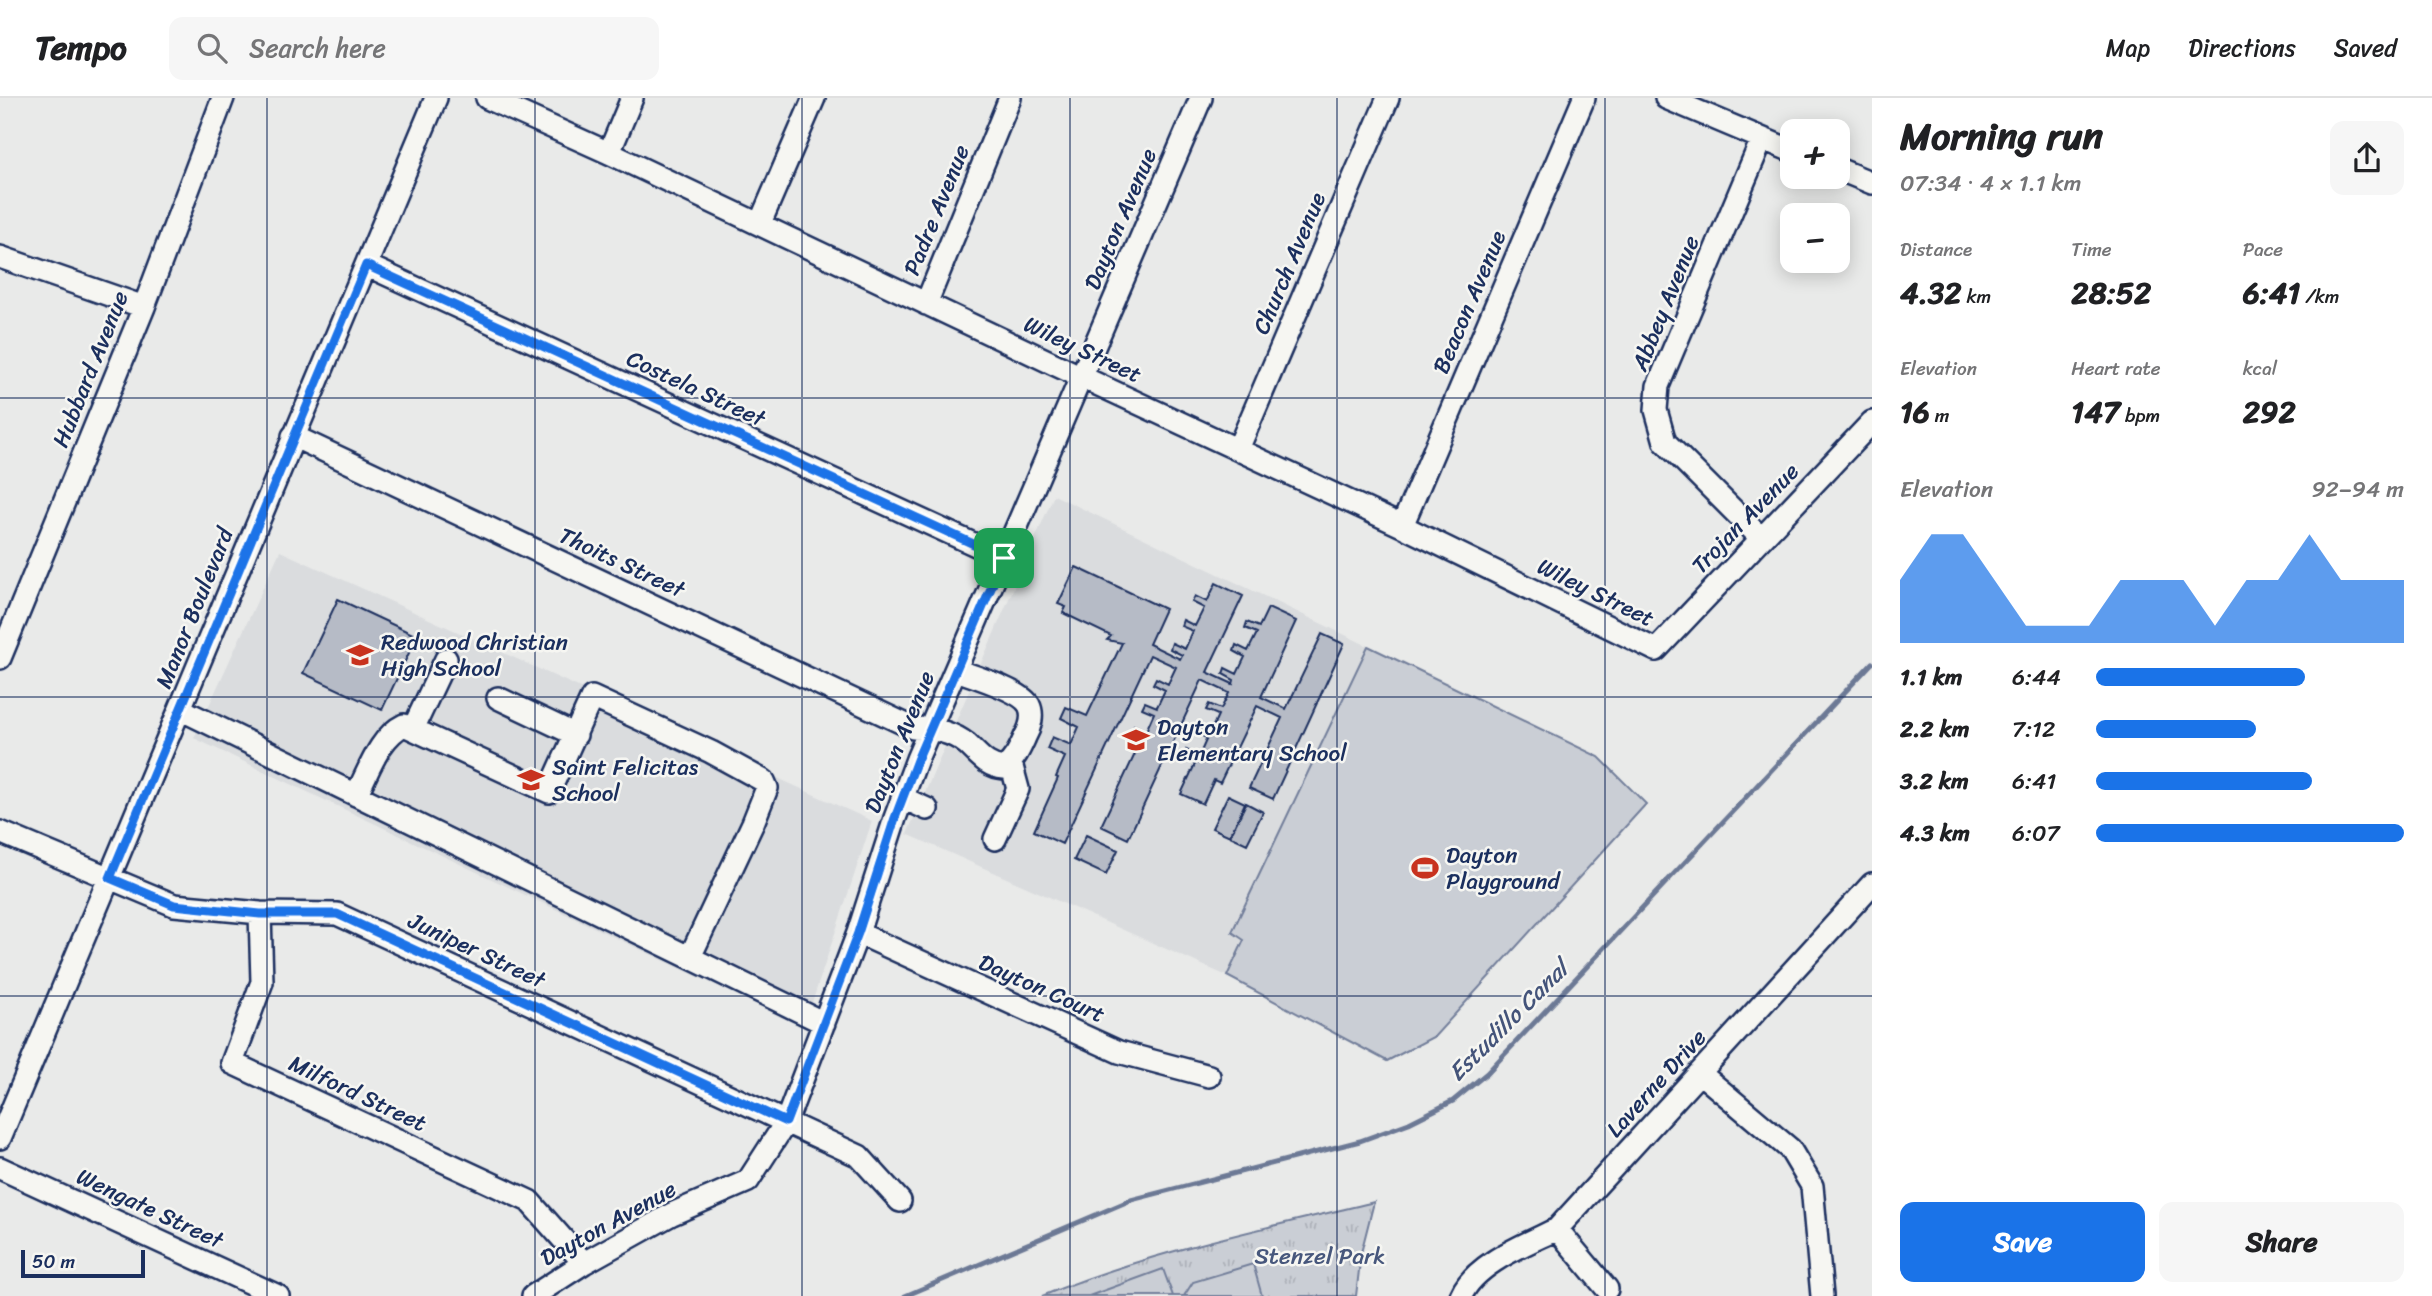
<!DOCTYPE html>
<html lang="en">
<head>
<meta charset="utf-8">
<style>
  :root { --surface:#fff; --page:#f6f6f6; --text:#202124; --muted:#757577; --line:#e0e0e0; --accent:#1a73e8 }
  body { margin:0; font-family:Sriracha,sans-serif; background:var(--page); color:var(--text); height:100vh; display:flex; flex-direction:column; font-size:26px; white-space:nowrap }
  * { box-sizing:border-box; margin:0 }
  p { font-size:23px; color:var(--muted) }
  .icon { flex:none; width:38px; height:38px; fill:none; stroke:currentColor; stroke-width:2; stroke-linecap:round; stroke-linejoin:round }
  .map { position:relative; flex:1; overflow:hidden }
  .panel { display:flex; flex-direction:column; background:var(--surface); width:560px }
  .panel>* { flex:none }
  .tools { position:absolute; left:1780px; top:21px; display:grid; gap:14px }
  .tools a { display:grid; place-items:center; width:70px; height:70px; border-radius:14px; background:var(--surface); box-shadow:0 4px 18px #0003; font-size:35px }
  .scale { position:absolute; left:21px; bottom:18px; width:124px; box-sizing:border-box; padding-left:7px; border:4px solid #1b2f5e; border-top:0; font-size:19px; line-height:24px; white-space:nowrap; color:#1b2f5e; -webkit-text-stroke:5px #f6f6f2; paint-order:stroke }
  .pin { position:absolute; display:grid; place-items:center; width:60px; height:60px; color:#fff; margin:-30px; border-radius:14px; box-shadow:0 4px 10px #0006 }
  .round { display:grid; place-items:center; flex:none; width:74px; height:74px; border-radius:14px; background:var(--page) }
  .headline { display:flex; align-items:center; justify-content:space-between; height:119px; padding:0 28px }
  h1 { font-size:38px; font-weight:800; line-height:52px }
  .figures { display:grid; grid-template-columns:repeat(3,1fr); gap:10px; height:119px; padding:7px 28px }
  .figures div { display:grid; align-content:center }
  .figures b { font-size:30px; font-weight:800 }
  .figures small { font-size:19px; font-weight:400 }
  .figures p { font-size:19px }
  .chart { height:196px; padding:14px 28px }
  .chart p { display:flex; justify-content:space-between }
  .chart svg { width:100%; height:126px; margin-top:7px; fill:var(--accent); opacity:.7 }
  .primary-button { display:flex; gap:14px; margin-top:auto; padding:14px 28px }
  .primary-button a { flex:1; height:80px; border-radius:14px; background:var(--accent); color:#fff; font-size:28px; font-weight:800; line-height:80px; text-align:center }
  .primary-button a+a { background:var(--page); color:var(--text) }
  ul { padding:0 28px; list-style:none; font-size:23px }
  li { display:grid; grid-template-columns:112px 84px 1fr; align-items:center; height:52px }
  li i { height:18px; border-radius:9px; background:var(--accent) }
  header { display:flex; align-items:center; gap:42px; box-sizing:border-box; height:98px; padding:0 35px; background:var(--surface); border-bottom:2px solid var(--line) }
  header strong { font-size:33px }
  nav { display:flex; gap:38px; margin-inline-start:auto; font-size:24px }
  .search { width:490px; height:63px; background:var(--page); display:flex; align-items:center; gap:18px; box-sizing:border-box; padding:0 24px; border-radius:14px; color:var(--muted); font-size:26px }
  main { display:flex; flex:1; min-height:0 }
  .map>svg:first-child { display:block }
  .built { fill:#dadcde }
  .grass { fill:url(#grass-tufts); stroke:#727e9a; stroke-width:2 }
  .garden { fill:#caced5; stroke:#727e9a; stroke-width:2 }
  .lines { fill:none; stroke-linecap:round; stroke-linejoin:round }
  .stream { stroke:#6c7995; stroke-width:5 }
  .building { fill:#b6bbc6; stroke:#1b2f5e; stroke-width:2 }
  .minor-casing { stroke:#1b2f5e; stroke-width:26 }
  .minor { stroke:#f6f6f2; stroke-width:21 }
  .route-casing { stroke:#fff; stroke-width:14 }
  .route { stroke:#1a73e8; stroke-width:9 }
  .grid { fill:none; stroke:#1b2f5e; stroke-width:2; stroke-opacity:0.55 }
  .labels { text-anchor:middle; stroke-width:5; stroke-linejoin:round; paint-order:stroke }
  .street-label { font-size:23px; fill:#1b2f5e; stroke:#f6f6f2 }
  .poi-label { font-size:23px; fill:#1b2f5e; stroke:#f6f6f2; text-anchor:start }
  .park-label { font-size:23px; fill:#47577c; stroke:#f6f6f2 }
  .water-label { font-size:24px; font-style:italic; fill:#44547a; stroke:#f6f6f2 }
</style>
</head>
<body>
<header>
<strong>Tempo</strong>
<div class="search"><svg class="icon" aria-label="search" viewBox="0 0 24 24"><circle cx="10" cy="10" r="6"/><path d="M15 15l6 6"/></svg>Search here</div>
<nav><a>Map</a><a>Directions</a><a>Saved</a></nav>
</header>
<main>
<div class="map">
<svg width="1872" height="1198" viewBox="0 0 1872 1198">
  <defs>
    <pattern id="grass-tufts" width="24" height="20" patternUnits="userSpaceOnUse" patternTransform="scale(1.75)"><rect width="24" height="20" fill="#caced5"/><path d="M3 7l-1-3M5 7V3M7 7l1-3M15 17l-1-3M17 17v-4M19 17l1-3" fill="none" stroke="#adb1b9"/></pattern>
  </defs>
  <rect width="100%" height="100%" fill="#e9eae9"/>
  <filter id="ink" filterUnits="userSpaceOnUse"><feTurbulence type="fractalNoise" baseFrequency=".0143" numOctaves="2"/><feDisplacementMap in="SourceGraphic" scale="14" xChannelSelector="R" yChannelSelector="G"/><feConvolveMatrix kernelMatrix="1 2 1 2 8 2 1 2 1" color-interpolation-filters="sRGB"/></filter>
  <g filter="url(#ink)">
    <path class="built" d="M1054,397l314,151 -136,286 12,7 -17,37 -320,-142z
      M280,453l592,270 -68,206 -610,-289z"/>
    <path class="grass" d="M1374,1104l-13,51 -5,43h-314c106,-44 220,-67 332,-94z"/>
    <path class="garden" d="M1368,548l231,111 47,47 -211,232 -48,25 -160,-85 17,-36 -12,-8z
      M1253,1166l9,32h-78l9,-14z
      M1163,1171l10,27h-84z"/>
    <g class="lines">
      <path class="stream" d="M905,1198l226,-96 229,-59 49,-18 44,-22 34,-28 385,-410"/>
    </g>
    <path class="building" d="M1076,469l89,42 -16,35 31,15 2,-4 -12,-6 2,-6 13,6 8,-18 -12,-5 2,-6 12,6 9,-18 -12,-6 3,-6 12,6 9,-19 27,13 -36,76 26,12 1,-4 -11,-6 2,-6 12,6 8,-17 -11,-6 2,-6 12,6 9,-18 -12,-5 2,-6 12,5 9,-19 28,13 -35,76 25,12 36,-75 22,10 -71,155 -24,-11 33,-70 -25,-12 -37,77 -6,-3 -11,24 -22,-10 15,-32 -12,-6 2,-6 13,6 8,-18 -12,-5 3,-6 12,6 8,-18 -12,-5 3,-6 12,5 8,-16 -27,-13 -74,159 -27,-13 42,-89 -12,-6 3,-6 12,6 8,-18 -12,-5 3,-6 12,5 8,-17 -12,-6 3,-6 12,6 8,-17 -26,-12 -88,189 -28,-13 24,-53 -2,-1 9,-20 -18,-8 5,-12 19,8 8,-18 -18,-9 5,-11 21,9 35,-73 -15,-3 4,-4 -48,-23 3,-6 -8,-3z
      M338,501l79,37 -35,74 -79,-37z
      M1228,697l17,8 -15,33 -18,-8z
      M1246,705l17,9 -16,32 -17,-8z
      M1086,737l32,15 -12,25 -32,-15z"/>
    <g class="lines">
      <defs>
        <path id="minor" d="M487,0l122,55 447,212 346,161 254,124 216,-228
          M1666,0l126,53
          M609,55l23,-55
          M1838,71l34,14
          M760,125l54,-125
          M0,159l144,50
          M366,167l638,293
          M926,206l84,-206
          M293,338l620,292c18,0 39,4 54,16 12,11 20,23 37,24 11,-8 16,-20 21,-31 5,-9 9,-22 4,-32 -9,-15 -56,-29 -73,-35
          M1238,351l150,-351
          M1402,428l182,-428
          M1761,440l-96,-96 -9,-32 2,-24 104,-247
          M0,560l144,-351 79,-209
          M498,600l78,37
          M180,611l644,314
          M413,631l33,-70
          M356,697c13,-24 23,-58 48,-70l145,67 43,-95 119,55 53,29 3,7 -14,35 -63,134
          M903,700l24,11
          M0,734l174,73 86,8 77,1 522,242 41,45
          M995,741l23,-50 -7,-26
          M260,815l2,69 -30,81 297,138 55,62
          M858,835l261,119 90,24
          M1701,976l89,75 22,37 10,110
          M0,1040l436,-1040
          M0,1070l278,128
          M1557,1131l50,60
          M533,1198l51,-33 88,-49 76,-33 38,-59 72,-189 37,-115 22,-59 284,-661
          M1461,1198c14,-33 66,-52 96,-67l315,-345"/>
      </defs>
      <use href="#minor" class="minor-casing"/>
      <use href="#minor" class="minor"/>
    </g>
  </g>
  <g class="lines" filter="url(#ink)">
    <defs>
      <path id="route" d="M366,167l638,293 -87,202 -22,58 -37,115 -72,189 -449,-208h-77l-86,-9 -64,-27z"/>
    </defs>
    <use href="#route" class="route-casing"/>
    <use href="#route" class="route"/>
  </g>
  <path class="grid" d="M267,0v1198M535,0v1198M802,0v1198M1070,0v1198M1337,0v1198M1605,0v1198M0,300h1872M0,599h1872M0,898h1872"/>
  <defs>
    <symbol id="school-bare" viewBox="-9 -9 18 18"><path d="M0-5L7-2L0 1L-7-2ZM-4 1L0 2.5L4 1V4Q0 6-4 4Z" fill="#c8321e" stroke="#f6f6f2" stroke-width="2.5" paint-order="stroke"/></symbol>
    <symbol id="stadium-bare" viewBox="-9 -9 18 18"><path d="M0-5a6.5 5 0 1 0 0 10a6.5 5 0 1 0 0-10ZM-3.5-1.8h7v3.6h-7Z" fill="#c8321e" stroke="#f6f6f2" stroke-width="2.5" paint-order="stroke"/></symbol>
  </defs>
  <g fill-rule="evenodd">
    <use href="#school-bare" x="341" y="538" width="38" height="38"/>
    <use href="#school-bare" x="1117" y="623" width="38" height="38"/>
    <use href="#school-bare" x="512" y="663" width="38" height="38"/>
    <use href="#stadium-bare" x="1406" y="751" width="38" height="38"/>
  </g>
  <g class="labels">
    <g class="street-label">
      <text transform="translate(936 112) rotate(-68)" y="8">Padre Avenue</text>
      <text transform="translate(1120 121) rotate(-67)" y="8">Dayton Avenue</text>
      <text transform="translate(1289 165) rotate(-67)" y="8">Church Avenue</text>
      <text transform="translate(1469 204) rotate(-67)" y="8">Beacon Avenue</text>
      <text transform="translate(1665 205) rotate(-68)" y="8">Abbey Avenue</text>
      <text transform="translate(1083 251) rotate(25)" y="8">Wiley Street</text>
      <text transform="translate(90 271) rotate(-68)" y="8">Hubbard Avenue</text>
      <text transform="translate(696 290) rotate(25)" y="8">Costela Street</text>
      <text transform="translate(1745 420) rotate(-46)" y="8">Trojan Avenue</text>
      <text transform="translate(622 464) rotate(25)" y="8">Thoits Street</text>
      <text transform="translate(1596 494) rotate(26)" y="8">Wiley Street</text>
      <text transform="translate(194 510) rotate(-68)" y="8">Manor Boulevard</text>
      <text transform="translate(899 644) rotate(-68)" y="8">Dayton Avenue</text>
      <text transform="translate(477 852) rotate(25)" y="8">Juniper Street</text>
      <text transform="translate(1042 890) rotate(24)" y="8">Dayton Court</text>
      <text transform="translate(1656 985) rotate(-48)" y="8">Laverne Drive</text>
      <text transform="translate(358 995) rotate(25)" y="8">Milford Street</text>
      <text transform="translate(150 1110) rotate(25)" y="8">Wengate Street</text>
      <text transform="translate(608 1125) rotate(-29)" y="8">Dayton Avenue</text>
    </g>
    <g class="poi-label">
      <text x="381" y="552">Redwood Christian<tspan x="381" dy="26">High School</tspan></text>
      <text x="1157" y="637">Dayton<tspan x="1157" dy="26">Elementary School</tspan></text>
      <text x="552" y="677">Saint Felicitas<tspan x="552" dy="26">School</tspan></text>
      <text x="1446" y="765">Dayton<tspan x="1446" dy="26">Playground</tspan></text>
    </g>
    <g class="park-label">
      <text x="1320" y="1166">Stenzel Park</text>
    </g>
    <g class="water-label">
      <text transform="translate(1508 923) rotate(-45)" y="8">Estudillo Canal</text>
    </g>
  </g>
</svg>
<div class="tools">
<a>+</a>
<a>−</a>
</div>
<div class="scale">50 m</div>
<div class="pin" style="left:1004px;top:460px;background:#1e9e55"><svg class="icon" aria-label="arrive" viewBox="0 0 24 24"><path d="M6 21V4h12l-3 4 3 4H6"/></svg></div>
</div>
<section class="panel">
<div class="headline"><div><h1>Morning run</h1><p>07:34 · 4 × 1.1 km</p></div><a class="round"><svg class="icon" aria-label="share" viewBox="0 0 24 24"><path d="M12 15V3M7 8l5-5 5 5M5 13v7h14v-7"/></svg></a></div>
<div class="figures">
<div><p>Distance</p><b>4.32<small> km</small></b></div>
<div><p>Time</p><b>28:52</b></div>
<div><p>Pace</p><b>6:41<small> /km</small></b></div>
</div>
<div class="figures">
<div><p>Elevation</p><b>16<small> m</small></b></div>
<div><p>Heart rate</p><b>147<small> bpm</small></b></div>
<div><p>kcal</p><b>292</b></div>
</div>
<div class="chart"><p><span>Elevation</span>92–94 m</p>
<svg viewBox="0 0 160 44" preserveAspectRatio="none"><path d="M0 44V22L10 6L20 6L30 22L40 38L50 38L60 38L70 22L80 22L90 22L100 38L110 22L120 22L130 6L140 22L150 22L160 22V44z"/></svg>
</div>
<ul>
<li><b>1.1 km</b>6:44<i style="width:68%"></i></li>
<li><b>2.2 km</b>7:12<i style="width:52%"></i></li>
<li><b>3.2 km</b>6:41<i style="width:70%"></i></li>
<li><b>4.3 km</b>6:07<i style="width:100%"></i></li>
</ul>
<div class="primary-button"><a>Save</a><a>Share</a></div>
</section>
</main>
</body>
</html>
